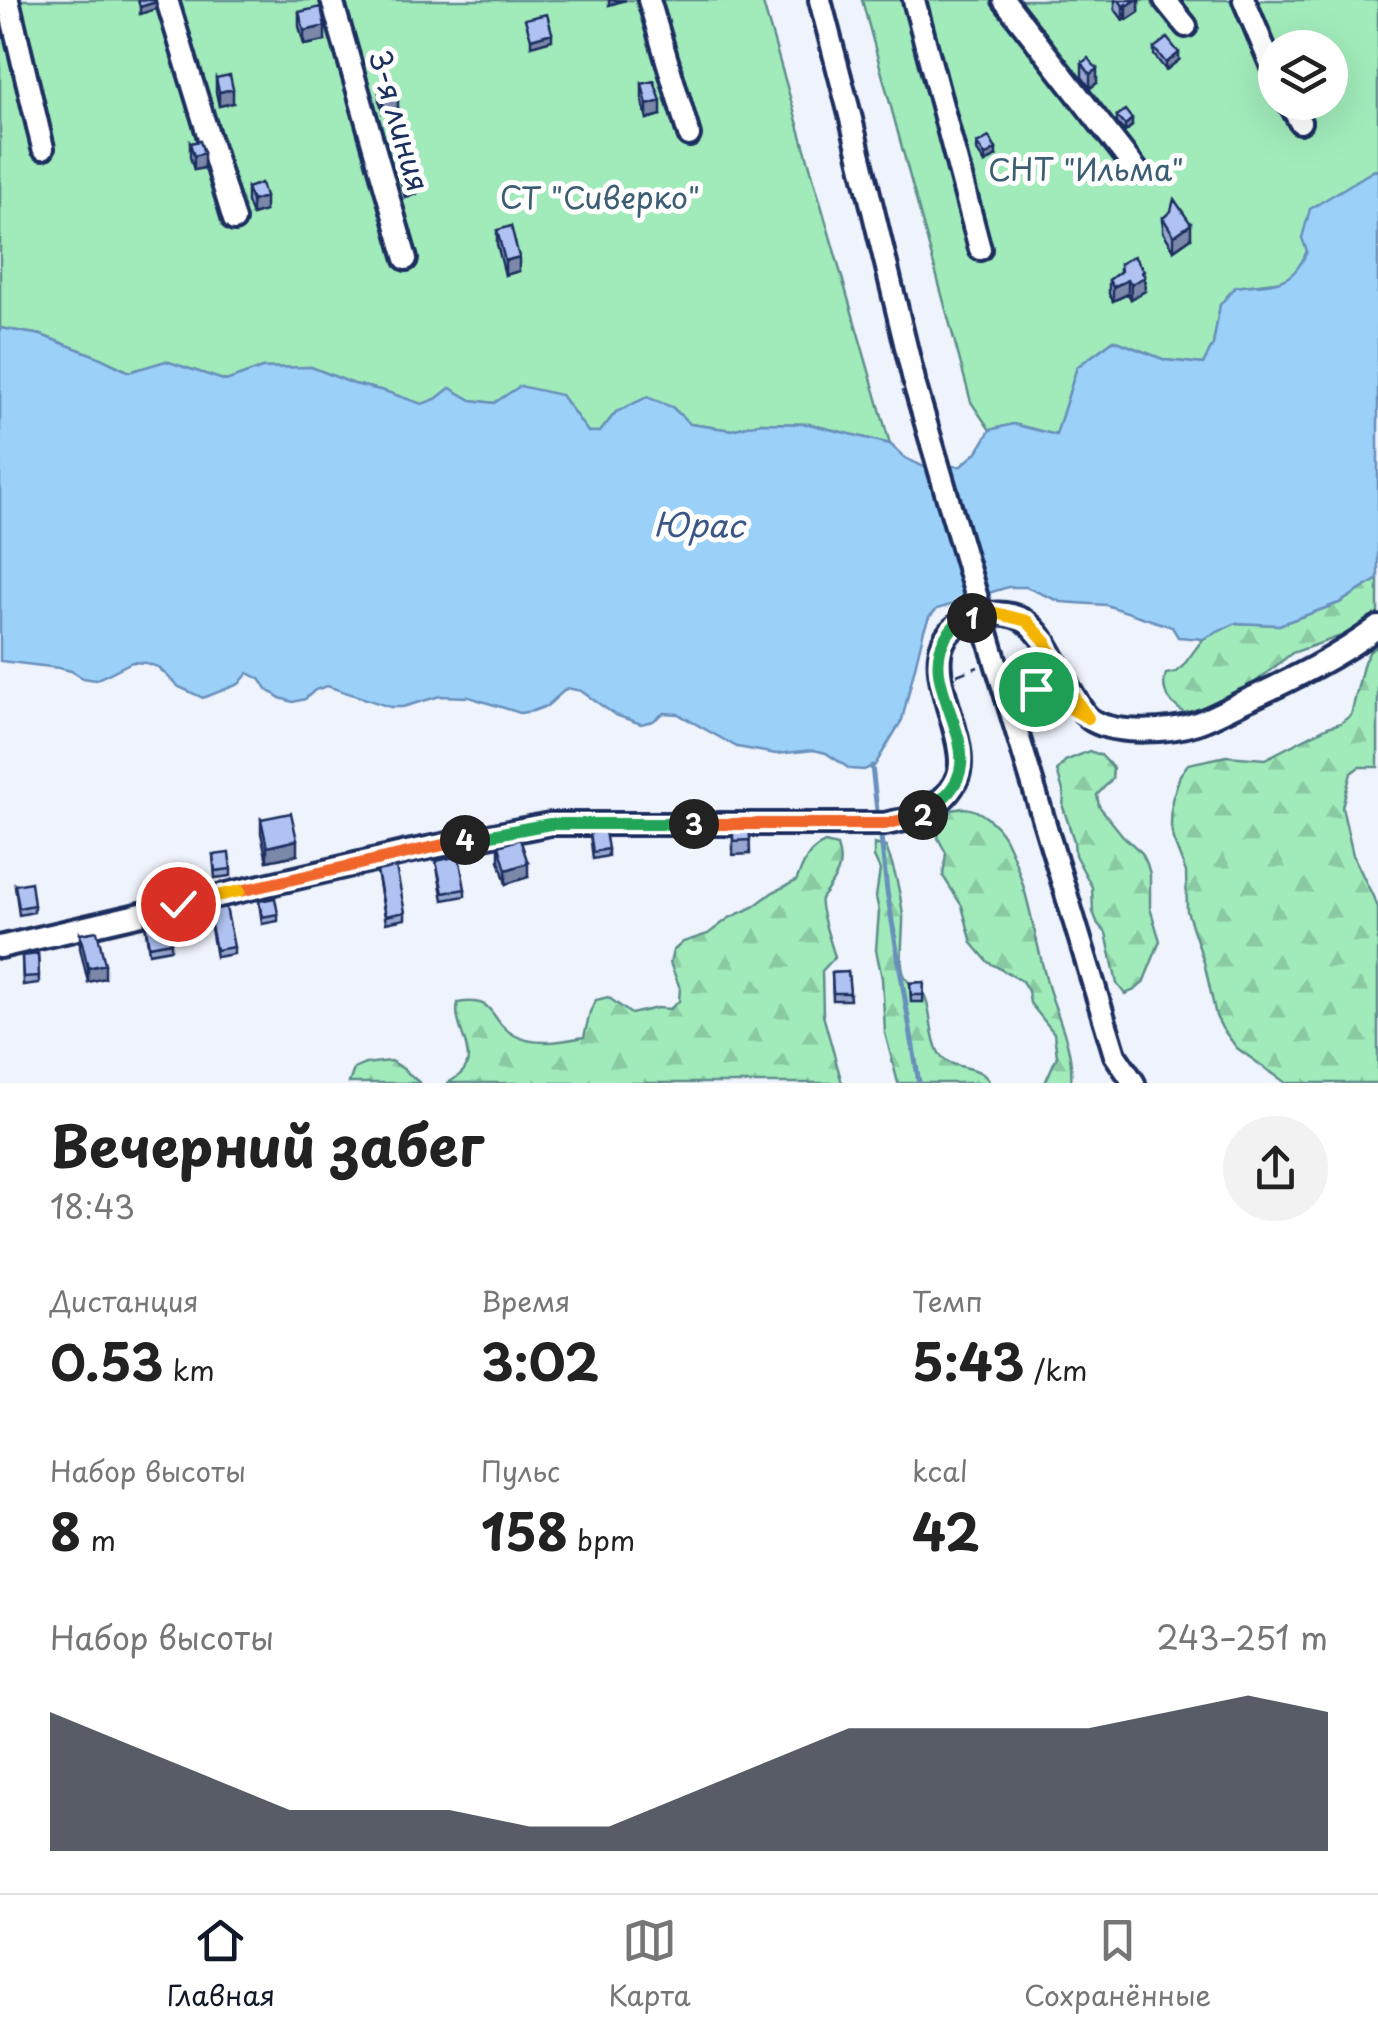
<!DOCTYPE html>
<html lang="ru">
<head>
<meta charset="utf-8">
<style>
  :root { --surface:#fff; --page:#f2f2f2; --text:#222; --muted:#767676; --line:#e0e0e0; --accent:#111827 }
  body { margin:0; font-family:"Playpen Sans",sans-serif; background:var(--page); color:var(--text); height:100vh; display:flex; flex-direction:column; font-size:38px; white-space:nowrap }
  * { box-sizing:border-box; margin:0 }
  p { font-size:32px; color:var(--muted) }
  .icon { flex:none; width:55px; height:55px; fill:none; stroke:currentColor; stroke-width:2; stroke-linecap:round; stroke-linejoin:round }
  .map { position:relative; height:1083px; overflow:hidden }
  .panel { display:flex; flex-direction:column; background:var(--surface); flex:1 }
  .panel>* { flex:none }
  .tools { position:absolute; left:1258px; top:30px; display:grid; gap:20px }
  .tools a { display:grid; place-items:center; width:90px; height:90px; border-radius:50%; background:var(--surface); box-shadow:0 10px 40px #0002; font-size:50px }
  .pin { position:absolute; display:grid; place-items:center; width:85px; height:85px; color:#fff; margin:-42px; border:5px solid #fff; border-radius:50%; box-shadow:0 2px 10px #0007 }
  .km { position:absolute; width:50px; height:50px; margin:-25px; border-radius:50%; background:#222; color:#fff; font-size:28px; line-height:50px; text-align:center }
  .round { display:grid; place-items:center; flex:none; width:105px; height:105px; border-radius:52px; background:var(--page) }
  .overview { display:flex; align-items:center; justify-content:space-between; height:170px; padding:0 50px }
  h1 { font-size:55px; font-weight:700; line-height:75px }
  .stats { display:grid; grid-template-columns:repeat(3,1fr); gap:15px; height:170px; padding:10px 50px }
  .stats div { display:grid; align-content:center }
  .stats b { font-size:50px; font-weight:700 }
  .stats small { font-size:28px; font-weight:400 }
  .stats p { font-size:28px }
  .chart { height:280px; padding:20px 50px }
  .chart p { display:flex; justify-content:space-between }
  .chart svg { width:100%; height:180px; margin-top:10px; fill:var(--accent); opacity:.7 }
  .menu { display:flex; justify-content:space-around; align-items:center; height:140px; border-top:2px solid var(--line); background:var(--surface); font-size:28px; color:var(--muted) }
  .menu a { display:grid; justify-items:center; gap:5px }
  .menu .selected { color:var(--accent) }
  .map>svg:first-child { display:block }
  .forest { fill:url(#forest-firs); stroke:#5e8d8c; stroke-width:2.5 }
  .garden { fill:#a1ebba; stroke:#5e8d8c; stroke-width:2.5; fill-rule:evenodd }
  .water { fill:#9bd0f9; stroke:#6890bb; stroke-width:2.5 }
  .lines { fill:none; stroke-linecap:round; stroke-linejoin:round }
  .stream { stroke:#6890bb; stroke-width:5 }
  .minor-casing { stroke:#1b2f5e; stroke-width:28 }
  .path { stroke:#1b2f5e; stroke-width:2.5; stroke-dasharray:10 8; stroke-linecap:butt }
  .minor { stroke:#fff; stroke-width:20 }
  .minor-bridge-casing { stroke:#1b2f5e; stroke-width:28; stroke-linecap:butt }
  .minor-bridge { stroke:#fff; stroke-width:20 }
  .wall { fill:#97a7d0; stroke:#1b2f5e; stroke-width:2.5 }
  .shaded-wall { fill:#7b88a9; stroke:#1b2f5e; stroke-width:2.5 }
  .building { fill:#b0c2f2; stroke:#1b2f5e; stroke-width:2.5 }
  .split-1-casing { stroke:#fff; stroke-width:20 }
  .split-2-casing { stroke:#fff; stroke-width:20 }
  .split-3-casing { stroke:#fff; stroke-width:20 }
  .split-4-casing { stroke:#fff; stroke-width:20 }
  .split-5-casing { stroke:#fff; stroke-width:20 }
  .split-6-casing { stroke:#fff; stroke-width:20 }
  .split-1 { stroke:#f5b400; stroke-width:12 }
  .split-2 { stroke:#22a559; stroke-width:12 }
  .split-3 { stroke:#f0652b; stroke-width:12 }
  .split-4 { stroke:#22a559; stroke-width:12 }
  .split-5 { stroke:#f0652b; stroke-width:12 }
  .split-6 { stroke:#f5b400; stroke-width:12 }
  .labels { text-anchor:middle; stroke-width:10; stroke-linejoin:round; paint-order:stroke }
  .street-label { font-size:30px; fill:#1b2f5e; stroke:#fff }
  .park-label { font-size:30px; fill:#3c5e75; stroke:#fff }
  .water-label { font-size:32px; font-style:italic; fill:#3b5785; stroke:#fff }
</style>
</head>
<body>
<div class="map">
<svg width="1378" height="1083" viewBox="0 0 1378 1083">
  <defs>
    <pattern id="forest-firs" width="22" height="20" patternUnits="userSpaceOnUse" patternTransform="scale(2.5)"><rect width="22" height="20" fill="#a1ebba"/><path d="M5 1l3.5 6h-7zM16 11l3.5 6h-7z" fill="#8acaa2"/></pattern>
  </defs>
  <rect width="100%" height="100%" fill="#eff3fc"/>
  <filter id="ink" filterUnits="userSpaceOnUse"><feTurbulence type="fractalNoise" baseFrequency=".01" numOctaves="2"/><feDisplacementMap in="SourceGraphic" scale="20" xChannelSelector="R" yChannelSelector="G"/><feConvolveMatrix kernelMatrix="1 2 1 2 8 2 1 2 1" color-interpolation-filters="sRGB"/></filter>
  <g filter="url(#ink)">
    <path class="forest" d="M1378,579v44l-86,30 -44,35 -45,26 -14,2c-16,-10 -30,-23 -23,-42l10,-2 7,-6 20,-27 33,-16 43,2 60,-22z
      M1378,646v121h-19l-8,6 -9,34 11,48 25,52v176h-92l-49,-35 -15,-20 -6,-12 -12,-54 -17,-51 -1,-39 -13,-33 -2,-13 1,-26 8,-25 8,-11 38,-8 39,3 63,-32 13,-4 10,-8 13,-53 6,-11z
      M1089,751l12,4 12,13 -1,11 -15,16 2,11 24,30 19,17 5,11 3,10v34l10,33 -17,42 -8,7 -10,4 -8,-10 -11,-51 -8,-9 -5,-12 -1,-25 -17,-32 -1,-14 -11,-34 1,-13 -7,-23 8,-10z
      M963,808c16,0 34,16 42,30 23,46 29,99 43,148 10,33 26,62 23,97h-26l12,-27 -3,-23 -24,-30 -2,-12 -6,-10 -34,-19 -16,-19 -10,-37 -19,-30 3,-23 -8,-15 2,-11 12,-17z
      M825,843l12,3c7,20 0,30 -11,46 -2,3 -4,4 -5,7 -3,8 11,47 14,58l-13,14 1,44 19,68h-395c44,-21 4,-50 11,-80 40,-7 30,18 56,32 21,12 49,6 70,2l6,-25 6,-12 12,-3 23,17 26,-6 13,1 9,-8 1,-13 -10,-25 3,-12 10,-9 25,-8 21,-16 24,-11 20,-15 23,-11c8,-17 10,-30 29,-38z
      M874,844l12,3c9,23 14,43 17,68 1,15 -5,50 2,62 5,10 18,12 21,22 6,17 4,38 13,54 12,20 40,8 51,30h-92l-13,-50 -3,-55 -6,-28 3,-39 -3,-14 4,-27 -6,-13z
      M390,1061c13,5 19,14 30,22h-71l5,-14 11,-5z"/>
    <path class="garden" d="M0,0h762l128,444 -81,-20 -50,-1 -27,7 -42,-6 -18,-17 -56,5 -16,20h-12l-27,-37 -67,8 -23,-3 -21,-12 -14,11 -14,6 -38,-14 -30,-7 -43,-17 -49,1 -36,13 -60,-20 -36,11 -34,-16 -55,-21 -41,-7z
      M862,0h516v170l-5,1 -65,80 -9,20 -15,10 -49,6 -15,18 -7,40 -10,19 -38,-4 -51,-20 -37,27 -21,68 -43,-11 -23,6 -19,-28zM1275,48h55v54h-55z"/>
    <path class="water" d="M1378,170v409l-39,24 -60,22 -43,-2 -33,16 -25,-2 -6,-10 -66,-22 -45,-3 -35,-15h-18l-71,22 -8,8 -5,13 -22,90 -27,45 -11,5 -14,-1 -24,-16 -12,-3 -38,4 -39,-7 -59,-33 -14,-1 -11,8 -12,3 -26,-9 -34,-24 -14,-3 -20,18 -14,5 -13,2 -51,-16 -29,-1 -37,11h-13l-63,-21 -12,4 -10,9 -12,3 -13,-4 -12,-8 -8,-11 -12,-6 -9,11 -36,14 -24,-11 -21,-20 -12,-4 -14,-1 -36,18 -13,-2 -12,-7 -12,-3 -59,-7v-333l41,7 55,21 33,16 37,-11 60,20 36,-13 49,-1 43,17 30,7 38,13 14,-5 14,-11 21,12 23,3 26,-17 41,9 27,37h12l16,-20 31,-15 25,10 18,17 42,6 27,-7 50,1 81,20 15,14 19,9 37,-1 16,-14 13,-22 23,-6 43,11 21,-68 37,-27 51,20 38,4 10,-19 7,-40 15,-18c37,-5 56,2 72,-36l-5,-13 8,-29 63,-38z"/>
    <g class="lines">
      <path class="stream" d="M872,766l5,45
        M881,837l6,54 32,192"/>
      <defs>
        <path id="minor" d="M8,0l35,148
          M167,0l67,220
          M332,0l74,259
          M649,0l40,135
          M820,0l30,115 64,265
          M914,0l66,249
          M1004,0l134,172
          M1165,0l21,26
          M1244,0l31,74
          M1289,102l11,20
          M993,653l122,402 19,28
          M0,947l407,-95 143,-28h335c12,-3 26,-4 37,-9 6,-3 12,-10 18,-14 11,-10 20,-23 20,-38 1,-48 -56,-124 16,-146 64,-19 72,40 99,81 5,8 9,18 18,23 25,14 77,11 104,2 17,-6 32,-15 48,-22 46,-21 93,-44 133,-74"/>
      </defs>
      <use href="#minor" class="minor-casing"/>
      <path class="path" d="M1018,673l18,16 20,11
        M957,675l21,-8"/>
      <use href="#minor" class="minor"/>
      <defs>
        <path id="minor-bridge" d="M915,386l78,267"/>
      </defs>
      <use href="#minor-bridge" class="minor-bridge-casing"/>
      <use href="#minor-bridge" class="minor-bridge"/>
    </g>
    <path class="wall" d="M1115,0h24v12l-12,8 -1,-2 -3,2 -8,-11z
      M299,12l26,29 -21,4 -5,-19z
      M1154,48l25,12 -13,10 -12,-15z
      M1082,63l15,20 -7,5 -8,-11z
      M216,78l17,25 -14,3 -3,-14z
      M642,84l19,31 -14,4 -5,-20z
      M379,85l19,23 -15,5 -4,-13z
      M1117,116l15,10 -7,6 -8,-9z
      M190,143l14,25 -10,2 -4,-13z
      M977,144l19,12 -11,7 -8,-12z
      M399,162l18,32 -12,3 -6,-21z
      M247,188l18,23 -13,4 -5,-13z
      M1163,218l28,20 -17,12 -11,-18z
      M497,230l22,41 -14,4 -8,-31z
      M1120,264l24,11 1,16 -14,8 -3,-5 -15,7 -4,-7v-14l11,-8z
      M261,819l36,36 -30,6 -6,-28z
      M733,824h16l1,30 -17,1z
      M590,833l18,16v7l-15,3z
      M499,846l29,31 -22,7 -7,-24z
      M213,855l18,14v7l-16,2z
      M436,861l29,28v7l-22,4z
      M377,871l28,41v7l-19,4z
      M15,885l19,20v7l-15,3z
      M259,901l19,13v7l-16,3z
      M208,911l26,36v7l-18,3z
      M145,923l26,19v7l-22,4z
      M80,934l25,44 -17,4 -8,-34z
      M38,954l1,29 -16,2 -1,-29z
      M848,972l2,28h-17l-1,-27z
      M924,982l-1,20h-12l-1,-19z"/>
    <path class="shaded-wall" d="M609,0h17l-17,5z
      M1136,0h3v12l-12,8v-14z
      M156,2v7l-16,5v-7z
      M1126,4v14l-3,2v-14z
      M325,26v15l-21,4v-14z
      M552,33v7l-21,6v-7z
      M1179,53v7l-13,10v-7z
      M1097,69v14l-7,5v-14z
      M233,89v14l-14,3v-14z
      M398,94v14l-15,5v-14z
      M661,101v14l-14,4v-14z
      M1132,119v7l-7,6v-7z
      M996,149v7l-11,7v-7z
      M204,153v15l-10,2v-14z
      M417,180v14l-12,3v-14z
      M265,197v14l-13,4v-14z
      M1191,224v14l-17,12v-14z
      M519,257v14l-14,4v-14z
      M1144,271l1,20 -14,8v-15z
      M1128,280v14l-15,7v-14z
      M297,840v15l-30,6v-14z
      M528,863v14l-22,7v-14z
      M105,964v14l-17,4v-14z"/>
    <path class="building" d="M138,0h17l1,2 -16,5z
      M1119,0h17l-9,6 -1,-2 -3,2z
      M321,7l4,19 -21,5 -5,-19z
      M547,14l5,19 -21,6 -6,-20z
      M1167,38l12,15 -13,10 -12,-15z
      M1088,58l9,11 -7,5 -8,-11z
      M230,75l3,14 -14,3 -3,-14z
      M394,81l4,13 -15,5 -4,-14z
      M654,81l7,20 -14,4 -5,-21z
      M1125,110l7,9 -7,6 -8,-9z
      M989,137l7,12 -11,7 -8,-12z
      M200,141l4,12 -10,3 -4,-13z
      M411,159l6,21 -12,3 -6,-21z
      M261,183l4,14 -13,4 -5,-13z
      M1174,199l17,25 -17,12 -11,-18 8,-7z
      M511,226l8,31 -14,4 -8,-31z
      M1134,256l10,15 -2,1 3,5 -14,7 -3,-4 -15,7 -4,-7 12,-9 -1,-7z
      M291,813l6,27 -30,7 -6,-28z
      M733,824h16l1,16 -17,1z
      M605,831l3,18 -15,3 -3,-19z
      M520,839l8,24 -22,7 -7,-24z
      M229,853l2,16 -16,2 -2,-16z
      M459,856l6,33 -22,4 -7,-32z
      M396,867l9,45 -19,4 -9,-45z
      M31,882l3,23 -15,3 -4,-23z
      M275,898l3,16 -16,3 -3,-16z
      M226,907l8,40 -18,3 -8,-39z
      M167,919l4,23 -22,4 -4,-23z
      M97,931l8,33 -17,4 -8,-34z
      M38,954l1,22 -16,1 -1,-21z
      M848,972l2,21h-17l-1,-20z
      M924,982l-1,13h-12l-1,-12z"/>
  </g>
  <g class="lines" filter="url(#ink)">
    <defs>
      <path id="split-1" d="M972,618l20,-6 35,9 19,21 16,37 26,39 -52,-29"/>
      <path id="split-2" d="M923,815c17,-14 35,-26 38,-49 5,-42 -41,-91 -14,-131 1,-1 9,-12 10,-12 5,-3 10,-3 15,-5"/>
      <path id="split-3" d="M694,824h191l38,-9"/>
      <path id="split-4" d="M465,840l85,-16h144"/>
      <path id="split-5" d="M240,891l225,-51"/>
      <path id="split-6" d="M178,904l62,-13"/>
    </defs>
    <use href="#split-1" class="split-1-casing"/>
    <use href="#split-2" class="split-2-casing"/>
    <use href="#split-3" class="split-3-casing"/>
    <use href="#split-4" class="split-4-casing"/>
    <use href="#split-5" class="split-5-casing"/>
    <use href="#split-6" class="split-6-casing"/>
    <use href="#split-1" class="split-1"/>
    <use href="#split-2" class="split-2"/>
    <use href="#split-3" class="split-3"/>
    <use href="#split-4" class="split-4"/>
    <use href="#split-5" class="split-5"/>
    <use href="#split-6" class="split-6"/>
  </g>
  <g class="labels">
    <g class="street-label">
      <text transform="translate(398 121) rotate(74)" y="10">3-я линия</text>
    </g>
    <g class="park-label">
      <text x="1086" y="181">СНТ "Ильма"</text>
      <text x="600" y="209">СТ "Сиверко"</text>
    </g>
    <g class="water-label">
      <text transform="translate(699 526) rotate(1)" y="11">Юрас</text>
    </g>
  </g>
</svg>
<div class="tools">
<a><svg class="icon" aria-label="layers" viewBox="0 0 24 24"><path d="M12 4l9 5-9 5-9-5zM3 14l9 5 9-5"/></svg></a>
</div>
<div class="pin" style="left:1036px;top:689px;background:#1e9e55"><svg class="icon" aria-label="arrive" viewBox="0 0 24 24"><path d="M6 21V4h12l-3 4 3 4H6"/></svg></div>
<div class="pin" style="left:178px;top:904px;background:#d93025"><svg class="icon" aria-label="check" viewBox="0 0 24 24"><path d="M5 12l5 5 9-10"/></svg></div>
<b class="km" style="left:972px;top:618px">1</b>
<b class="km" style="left:923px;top:815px">2</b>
<b class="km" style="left:694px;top:824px">3</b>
<b class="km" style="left:465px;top:840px">4</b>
</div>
<section class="panel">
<div class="overview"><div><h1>Вечерний забег</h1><p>18:43</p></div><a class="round"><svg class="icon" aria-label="share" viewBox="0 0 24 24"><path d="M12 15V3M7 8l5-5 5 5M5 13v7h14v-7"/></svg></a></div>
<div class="stats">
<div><p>Дистанция</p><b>0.53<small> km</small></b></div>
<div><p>Время</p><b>3:02</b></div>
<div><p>Темп</p><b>5:43<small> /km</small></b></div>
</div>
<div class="stats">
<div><p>Набор высоты</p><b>8<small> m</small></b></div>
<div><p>Пульс</p><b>158<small> bpm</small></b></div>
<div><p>kcal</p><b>42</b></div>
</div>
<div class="chart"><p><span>Набор высоты</span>243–251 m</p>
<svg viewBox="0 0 160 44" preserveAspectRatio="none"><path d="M0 44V10L10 18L20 26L30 34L40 34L50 34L60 38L70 38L80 30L90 22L100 14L110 14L120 14L130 14L140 10L150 6L160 10V44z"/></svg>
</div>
</section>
<nav class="menu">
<a class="selected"><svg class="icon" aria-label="home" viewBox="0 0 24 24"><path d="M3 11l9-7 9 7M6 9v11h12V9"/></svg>Главная</a>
<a><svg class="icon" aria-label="map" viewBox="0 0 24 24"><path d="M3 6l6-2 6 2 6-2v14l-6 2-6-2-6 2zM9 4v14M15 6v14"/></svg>Карта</a>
<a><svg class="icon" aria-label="saved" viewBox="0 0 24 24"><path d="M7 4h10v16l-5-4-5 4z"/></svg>Сохранённые</a>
</nav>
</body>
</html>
